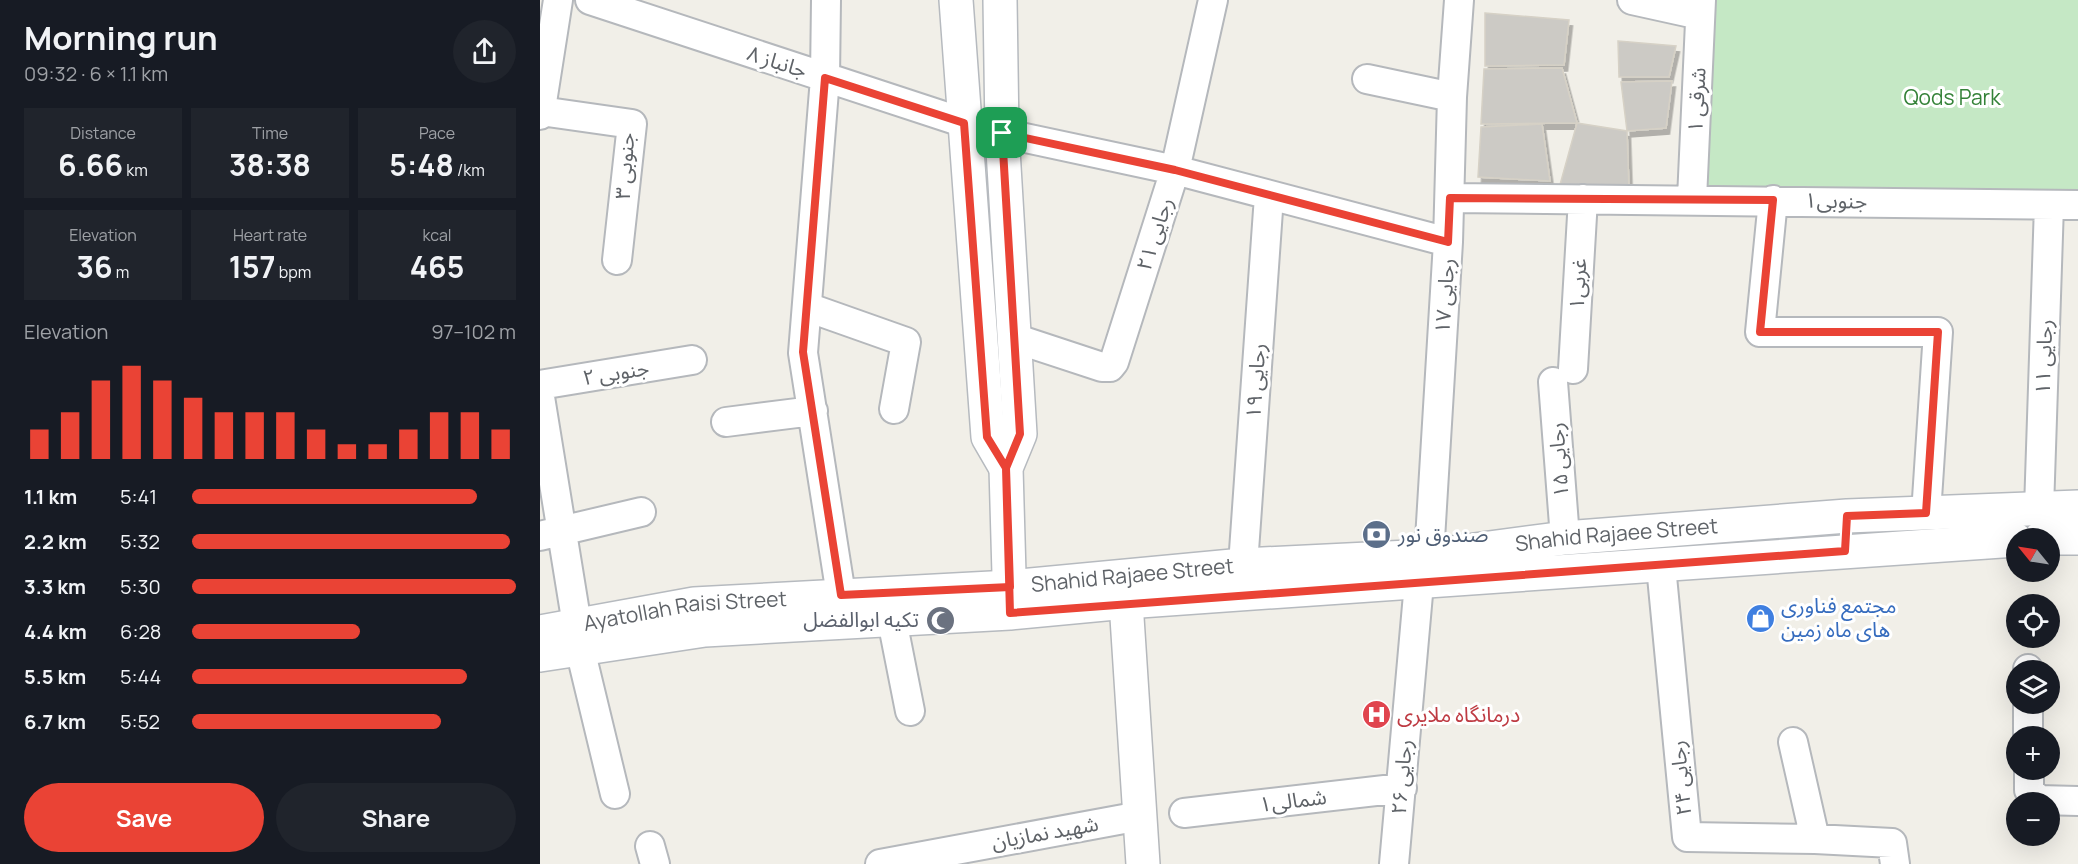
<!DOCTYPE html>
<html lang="en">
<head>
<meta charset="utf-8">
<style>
  :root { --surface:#171b24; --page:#20242c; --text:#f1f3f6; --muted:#9ea1a6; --accent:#ea4335 }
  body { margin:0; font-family:Manrope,"Noto Sans Arabic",sans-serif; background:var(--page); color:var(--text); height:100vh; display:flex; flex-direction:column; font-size:22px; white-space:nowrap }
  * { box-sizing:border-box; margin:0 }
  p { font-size:20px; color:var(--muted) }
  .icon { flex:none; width:33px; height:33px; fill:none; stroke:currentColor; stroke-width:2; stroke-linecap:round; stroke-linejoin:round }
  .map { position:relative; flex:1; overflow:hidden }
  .drawer { display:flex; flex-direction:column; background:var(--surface); width:540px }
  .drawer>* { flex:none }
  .needle { width:39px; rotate:300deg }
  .controls { position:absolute; left:1466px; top:528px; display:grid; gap:12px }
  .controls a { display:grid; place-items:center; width:54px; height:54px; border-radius:50%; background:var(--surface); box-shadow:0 6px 24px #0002; font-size:30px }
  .pin { position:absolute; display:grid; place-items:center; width:51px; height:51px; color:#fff; margin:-26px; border-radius:12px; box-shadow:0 3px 9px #0006 }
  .round { display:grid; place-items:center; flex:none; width:63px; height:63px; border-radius:32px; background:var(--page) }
  .head { display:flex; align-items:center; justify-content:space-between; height:102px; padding:0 24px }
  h1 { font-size:33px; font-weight:700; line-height:45px }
  .figures { display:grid; grid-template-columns:repeat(3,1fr); gap:9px; height:102px; padding:6px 24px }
  .figures div { display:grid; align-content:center; border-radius:0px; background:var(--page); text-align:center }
  .figures b { font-size:30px; font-weight:700 }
  .figures small { font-size:16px; font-weight:400 }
  .figures p { font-size:16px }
  .chart { height:168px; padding:12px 24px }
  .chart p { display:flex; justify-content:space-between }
  .chart svg { width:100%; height:108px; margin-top:6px; stroke:var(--accent); stroke-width:6 }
  .action { display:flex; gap:12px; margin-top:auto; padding:12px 24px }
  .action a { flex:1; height:69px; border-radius:36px; background:var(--accent); color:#fff; font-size:24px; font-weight:700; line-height:69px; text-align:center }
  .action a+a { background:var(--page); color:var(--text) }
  ul { padding:0 24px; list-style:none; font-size:20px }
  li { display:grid; grid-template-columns:96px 72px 1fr; align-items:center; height:45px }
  li i { height:15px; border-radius:8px; background:var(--accent) }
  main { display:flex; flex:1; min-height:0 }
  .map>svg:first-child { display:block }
  .green { fill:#c5e8c5 }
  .building { fill:#cccac5; stroke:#d6d1c6; stroke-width:1.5; filter:url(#shadow) }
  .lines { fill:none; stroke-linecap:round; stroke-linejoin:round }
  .minor-casing { stroke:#b5b8bc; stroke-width:32 }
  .tertiary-casing { stroke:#b5b8bc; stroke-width:36 }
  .secondary-casing { stroke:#b6babf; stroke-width:36 }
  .minor { stroke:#fff; stroke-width:28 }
  .tertiary { stroke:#fff; stroke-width:33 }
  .secondary { stroke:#fff; stroke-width:33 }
  .route-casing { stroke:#fff; stroke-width:12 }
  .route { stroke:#ea4335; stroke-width:8 }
  .labels { text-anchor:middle; stroke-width:6; stroke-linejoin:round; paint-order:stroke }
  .street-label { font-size:21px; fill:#5f6368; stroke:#fff }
  .park-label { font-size:21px; fill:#348238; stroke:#fff }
  .service-label { font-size:21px; fill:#4e5e75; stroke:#fff; text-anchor:start }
  .shop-label { font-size:21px; fill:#366cbe; stroke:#fff; text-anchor:start }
  .worship-label { font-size:21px; fill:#5b616d; stroke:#fff; text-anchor:end }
  .health-label { font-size:21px; fill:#be3a42; stroke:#fff; text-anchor:start }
</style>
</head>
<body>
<main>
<section class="drawer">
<div class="head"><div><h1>Morning run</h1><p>09:32 · 6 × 1.1 km</p></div><a class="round"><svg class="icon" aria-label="share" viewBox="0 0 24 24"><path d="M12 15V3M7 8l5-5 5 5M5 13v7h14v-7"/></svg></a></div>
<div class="figures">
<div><p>Distance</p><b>6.66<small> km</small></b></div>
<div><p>Time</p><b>38:38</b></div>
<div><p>Pace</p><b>5:48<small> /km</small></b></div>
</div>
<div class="figures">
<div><p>Elevation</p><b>36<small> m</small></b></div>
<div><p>Heart rate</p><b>157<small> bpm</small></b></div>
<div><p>kcal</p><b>465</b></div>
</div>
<div class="chart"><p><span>Elevation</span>97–102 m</p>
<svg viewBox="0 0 160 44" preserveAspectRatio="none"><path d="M5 44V32M15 44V25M25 44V12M35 44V6M45 44V12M55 44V19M65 44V25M75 44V25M85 44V25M95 44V32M105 44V38M115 44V38M125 44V32M135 44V25M145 44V25M155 44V32"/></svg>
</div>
<ul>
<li><b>1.1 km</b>5:41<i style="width:88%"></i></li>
<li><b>2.2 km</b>5:32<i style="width:98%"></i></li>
<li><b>3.3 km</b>5:30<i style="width:100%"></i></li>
<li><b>4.4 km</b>6:28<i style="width:52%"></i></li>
<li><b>5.5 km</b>5:44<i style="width:85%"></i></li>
<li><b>6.7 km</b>5:52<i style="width:77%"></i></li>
</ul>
<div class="action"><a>Save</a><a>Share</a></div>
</section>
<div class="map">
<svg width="1538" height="864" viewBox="0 0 1538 864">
  <defs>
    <filter id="shadow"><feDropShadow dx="3.5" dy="6" stdDeviation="0" flood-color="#0004"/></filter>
  </defs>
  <rect width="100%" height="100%" fill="#f1efe8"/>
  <path class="green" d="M1168,0h370v197l-387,-4z"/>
  <path class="building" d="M945,13l84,7 -5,45 -79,1z
    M1078,41l58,5 -7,31h-50z
    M1022,68l15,55 -96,1 3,-55z
    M1132,81l-6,47 -39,3 -6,-49z
    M1037,123l50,8 2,60 -71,1z
    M1002,124l8,57 -72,-4 3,-50z"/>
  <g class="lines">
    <defs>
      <path id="minor" d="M50,0l375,123
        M286,0l-1,78 -22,275 38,242
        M1092,0l68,15
        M827,79l85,18
        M1,111l91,13 -15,136
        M0,115l18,-115
        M462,133l173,37 273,72
        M910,198l628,7
        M1152,199l9,-199
        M1233,200l-13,132h178l-12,182
        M267,307l99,35 -12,67
        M474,338l88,29h8l4,-5 61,-192 38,-170
        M1033,369l10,-170
        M1013,382l12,156
        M0,385l152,-25
        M0,397l37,228
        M186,422l87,-11
        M1499,509l10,-304
        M0,536l101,-24
        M889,556l19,-314 4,-145 7,-97
        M703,565l26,-369
        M1121,566l26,271 128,2 77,4 3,21
        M352,620l18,91
        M40,649l35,145
        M1488,669v1
        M1488,704v32
        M1253,742l22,97
        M1489,770v20l10,10 39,1
        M644,813l218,-25
        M110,846l5,18
        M340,864l260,-48
        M854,864l25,-281"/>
      <path id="tertiary" d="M586,602l17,262"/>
      <g id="secondary">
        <path d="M416,0l32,437 18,31"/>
        <path d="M460,0l2,133 18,301 -14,34 4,142"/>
        <path d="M1501,538h37"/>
        <path id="s1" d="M0,632l154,-28 316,-17 233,-22 186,-9 136,-18 282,-22 231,-9"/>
        <path d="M0,655l165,-25 305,-17 116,-11 890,-62"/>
      </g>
    </defs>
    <use href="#minor" class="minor-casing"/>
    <use href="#tertiary" class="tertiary-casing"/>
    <use href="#secondary" class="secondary-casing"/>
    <use href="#minor" class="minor"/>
    <use href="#tertiary" class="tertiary"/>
    <use href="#secondary" class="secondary"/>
  </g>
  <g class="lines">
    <defs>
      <path id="route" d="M462,133l18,301 -14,34 4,119 -169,8 -38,-243 22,-274 139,45 23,314 19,31 4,145 835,-62 2,-35 79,-3 12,-181h-178l13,-132 -323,-2 -2,44 -273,-72 -173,-37"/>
    </defs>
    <use href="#route" class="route-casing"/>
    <use href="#route" class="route"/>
  </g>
  <defs>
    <symbol id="bank-disc" viewBox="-11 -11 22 22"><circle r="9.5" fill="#5c6f8a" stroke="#fff"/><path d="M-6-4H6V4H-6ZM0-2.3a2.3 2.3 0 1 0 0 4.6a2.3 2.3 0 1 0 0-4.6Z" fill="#fff"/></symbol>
    <symbol id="shop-disc" viewBox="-11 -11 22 22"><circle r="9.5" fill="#3f7fe0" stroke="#fff"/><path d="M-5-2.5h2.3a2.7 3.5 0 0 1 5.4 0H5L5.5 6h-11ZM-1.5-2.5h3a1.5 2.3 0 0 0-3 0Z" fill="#fff"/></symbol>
    <symbol id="mosque-disc" viewBox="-11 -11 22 22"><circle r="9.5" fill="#6b7280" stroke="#fff"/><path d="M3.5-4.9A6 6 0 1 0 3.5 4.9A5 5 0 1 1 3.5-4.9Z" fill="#fff"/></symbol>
    <symbol id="hospital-disc" viewBox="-11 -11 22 22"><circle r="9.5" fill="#e0444e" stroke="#fff"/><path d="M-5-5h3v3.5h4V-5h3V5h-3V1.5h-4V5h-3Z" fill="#fff"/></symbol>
  </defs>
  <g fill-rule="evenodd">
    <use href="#bank-disc" x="820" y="518" width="33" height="33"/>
    <use href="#shop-disc" x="1204" y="602" width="33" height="33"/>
    <use href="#mosque-disc" x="384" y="604" width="33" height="33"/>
    <use href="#hospital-disc" x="820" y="698" width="33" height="33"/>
  </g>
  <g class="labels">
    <g class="street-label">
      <text transform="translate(237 62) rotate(18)" y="7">جانباز ۸</text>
      <text transform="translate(1157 100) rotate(-87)" y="7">شرقی ۱</text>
      <text transform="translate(85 166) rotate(-86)" y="7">جنوبی ۳</text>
      <text transform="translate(1296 201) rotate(1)" y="7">جنوبی۱</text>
      <text transform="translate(615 234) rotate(-72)" y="7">رجایی ۲۱</text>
      <text transform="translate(1038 284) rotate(-87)" y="7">غربی۱</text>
      <text transform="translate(905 296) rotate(-86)" y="7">رجایی ۱۷</text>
      <text transform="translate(1504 357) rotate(-88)" y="7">رجایی ۱۱</text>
      <text transform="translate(76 373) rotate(-9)" y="7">جنوبی ۲</text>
      <text transform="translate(716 381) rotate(-86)" y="7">رجایی ۱۹</text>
      <text transform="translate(1019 460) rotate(-94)" y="7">رجایی ۱۵</text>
      <text dy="7" stroke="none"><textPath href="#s1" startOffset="1082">Shahid Rajaee Street</textPath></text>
      <text dy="7" stroke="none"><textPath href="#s1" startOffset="596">Shahid Rajaee Street</textPath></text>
      <text dy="7" stroke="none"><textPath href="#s1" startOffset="147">Ayatollah Raisi Street</textPath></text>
      <text transform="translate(862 777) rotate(-85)" y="7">رجایی ۲۶</text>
      <text transform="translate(1141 778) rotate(-95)" y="7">رجایی ۲۴</text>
      <text transform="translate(753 801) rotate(-7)" y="7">شمالی۱</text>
      <text transform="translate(505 833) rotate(-10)" y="7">شهید نمازیان</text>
    </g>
    <g class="park-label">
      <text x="1412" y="105">Qods Park</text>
    </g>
    <g class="service-label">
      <text x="858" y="542">صندوق نور</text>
    </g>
    <g class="shop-label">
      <text x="1241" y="613">مجتمع فناوری<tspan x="1241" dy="24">های ماه زمین</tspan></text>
    </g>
    <g class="worship-label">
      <text x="379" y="627">تکیه ابوالفضل</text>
    </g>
    <g class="health-label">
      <text x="857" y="722">درمانگاه ملایری</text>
    </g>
  </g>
</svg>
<div class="controls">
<a><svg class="needle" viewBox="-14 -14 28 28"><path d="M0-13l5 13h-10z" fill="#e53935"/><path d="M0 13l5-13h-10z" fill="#9ea1a6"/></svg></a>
<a><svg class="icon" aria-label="locate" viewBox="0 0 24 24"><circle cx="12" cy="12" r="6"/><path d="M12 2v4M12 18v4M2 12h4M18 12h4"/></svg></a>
<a><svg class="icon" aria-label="layers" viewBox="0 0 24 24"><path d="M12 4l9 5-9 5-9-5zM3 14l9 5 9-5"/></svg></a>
<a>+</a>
<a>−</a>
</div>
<div class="pin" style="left:462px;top:133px;background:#1e9e55"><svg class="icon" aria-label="arrive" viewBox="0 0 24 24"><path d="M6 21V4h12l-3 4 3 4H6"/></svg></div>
</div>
</main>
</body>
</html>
